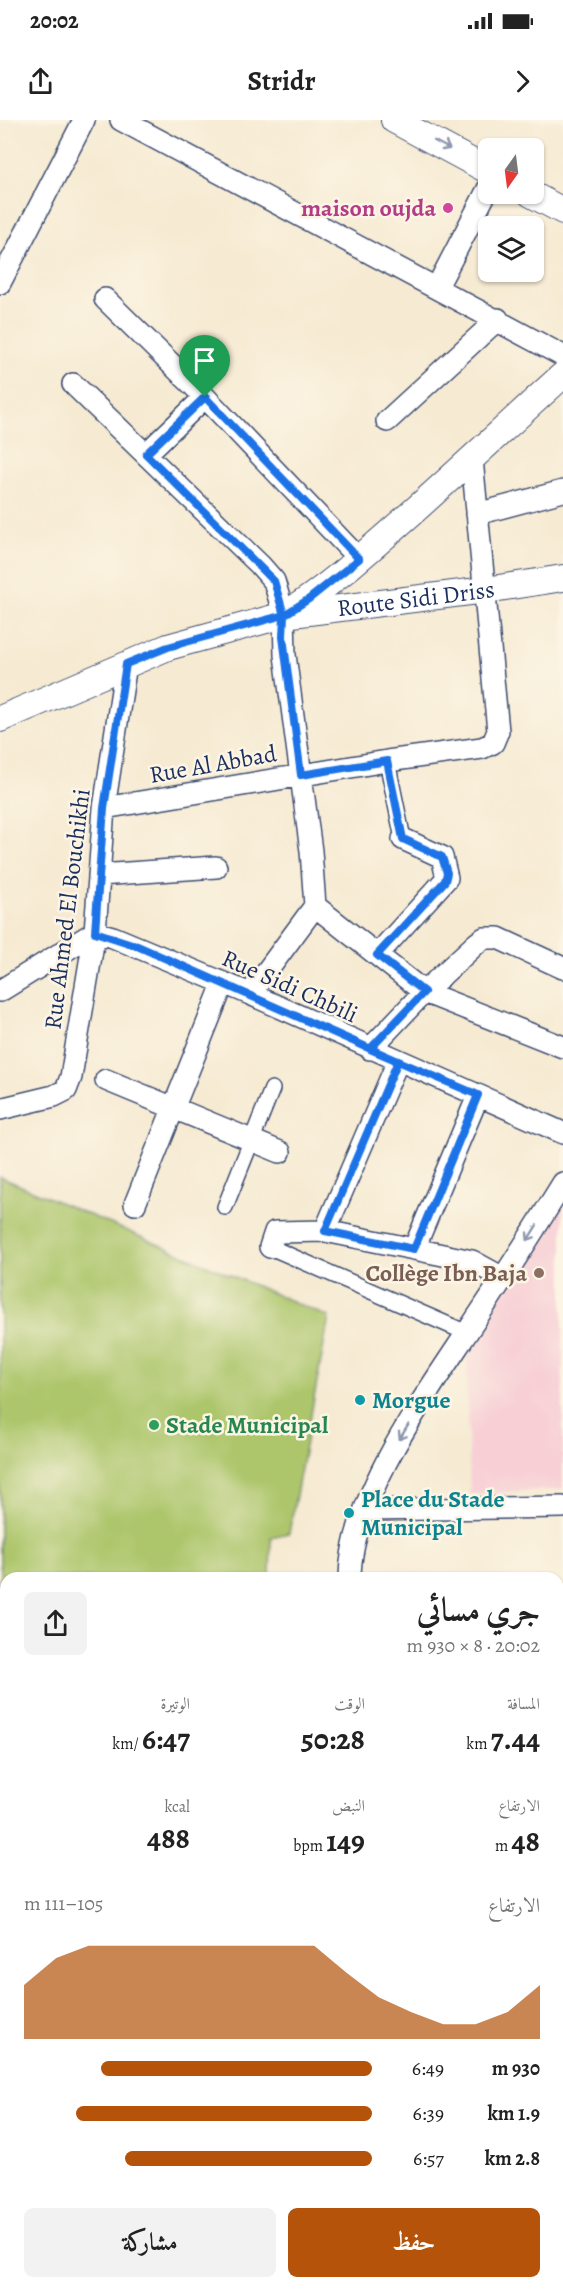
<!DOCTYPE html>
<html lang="ar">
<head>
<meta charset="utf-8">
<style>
  :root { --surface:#fff; --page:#f2f2f2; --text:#222; --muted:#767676; --accent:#b45309 }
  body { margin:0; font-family:Alegreya,Amiri,serif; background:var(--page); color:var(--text); direction:rtl; height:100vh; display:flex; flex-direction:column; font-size:22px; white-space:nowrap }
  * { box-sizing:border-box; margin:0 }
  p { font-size:20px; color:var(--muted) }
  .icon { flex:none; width:33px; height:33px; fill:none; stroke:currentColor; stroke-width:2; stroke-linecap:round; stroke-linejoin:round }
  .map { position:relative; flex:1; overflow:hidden; direction:ltr }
  .panel { position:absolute; left:0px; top:1452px; width:564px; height:717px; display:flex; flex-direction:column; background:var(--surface); border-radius:18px 18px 0 0; box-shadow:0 2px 4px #0004; direction:rtl }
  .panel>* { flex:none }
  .needle { width:39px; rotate:194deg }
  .tools { position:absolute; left:478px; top:18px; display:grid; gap:12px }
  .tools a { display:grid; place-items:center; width:66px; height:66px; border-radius:9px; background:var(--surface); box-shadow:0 2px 4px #0004; font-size:30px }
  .pin { position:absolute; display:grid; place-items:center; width:51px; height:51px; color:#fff; margin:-62px -26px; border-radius:50% 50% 50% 0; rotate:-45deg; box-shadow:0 0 6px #0007 }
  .pin .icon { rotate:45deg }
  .round { display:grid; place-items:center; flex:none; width:63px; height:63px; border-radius:9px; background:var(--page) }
  .headline { display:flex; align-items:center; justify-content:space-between; height:102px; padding:0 24px }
  h1 { font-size:33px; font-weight:700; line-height:45px }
  .metrics { display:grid; grid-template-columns:repeat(3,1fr); gap:9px; height:102px; padding:6px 24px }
  .metrics div { display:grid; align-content:center }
  .metrics b { font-size:30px; font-weight:700 }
  .metrics small { font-size:16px; font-weight:400 }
  .metrics p { font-size:16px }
  .chart { height:168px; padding:12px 24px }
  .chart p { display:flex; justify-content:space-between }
  .chart svg { width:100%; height:108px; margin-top:6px; fill:var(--accent); opacity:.7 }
  .cta { display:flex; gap:12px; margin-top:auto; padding:12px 24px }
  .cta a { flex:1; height:69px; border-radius:9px; background:var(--accent); color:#fff; font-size:24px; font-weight:700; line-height:69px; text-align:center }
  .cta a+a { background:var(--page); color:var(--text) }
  ul { padding:0 24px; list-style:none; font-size:20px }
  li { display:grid; grid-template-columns:96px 72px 1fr; align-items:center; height:45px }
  li i { height:15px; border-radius:8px; background:var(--accent) }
  .status { display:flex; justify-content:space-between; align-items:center; height:42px; padding:0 30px; background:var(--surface); direction:ltr }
  .status svg { height:16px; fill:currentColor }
  header { display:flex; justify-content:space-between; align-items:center; height:78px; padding:0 24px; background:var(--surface); font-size:27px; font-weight:700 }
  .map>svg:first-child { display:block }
  .built { fill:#f7cfd5 }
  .green { fill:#adc66c; stroke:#647a65; stroke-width:1.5 }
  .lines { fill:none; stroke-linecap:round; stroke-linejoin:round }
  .pedestrian-casing { stroke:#3c4b6f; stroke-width:18 }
  .minor-casing { stroke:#3c4b6f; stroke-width:24 }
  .tertiary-casing { stroke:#3c4b6f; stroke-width:28 }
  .secondary-casing { stroke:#3c4b6f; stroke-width:32 }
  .pedestrian { stroke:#fff; stroke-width:15 }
  .minor { stroke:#fff; stroke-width:21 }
  .tertiary { stroke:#fff; stroke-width:26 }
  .secondary { stroke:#f9e7c3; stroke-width:28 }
  .oneway { stroke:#8d97ae }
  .route-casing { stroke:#fff; stroke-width:12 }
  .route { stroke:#1a73e8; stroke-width:8 }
  .hotel-dot { fill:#d1479c; stroke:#fcf5e5; stroke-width:2 }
  .education-dot { fill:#8d6e63; stroke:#fcf5e5; stroke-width:2 }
  .culture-dot { fill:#0f9aa8; stroke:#fcf5e5; stroke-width:2 }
  .leisure-dot { fill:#2e9e5b; stroke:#fcf5e5; stroke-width:2 }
  .labels { text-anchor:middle; stroke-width:5; stroke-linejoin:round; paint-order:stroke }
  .hotel-label { font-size:24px; font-weight:bold; fill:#b23c85; stroke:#fcf5e5; text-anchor:end }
  .street-label { font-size:24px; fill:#1b2f5e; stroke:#fcf5e5 }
  .education-label { font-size:24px; font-weight:bold; fill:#785e54; stroke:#fcf5e5; text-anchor:end }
  .culture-label { font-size:24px; font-weight:bold; fill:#0d838f; stroke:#fcf5e5; text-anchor:start }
  .leisure-label { font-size:24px; font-weight:bold; fill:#27864d; stroke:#fcf5e5; text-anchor:start }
</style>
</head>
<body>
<div class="status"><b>20:02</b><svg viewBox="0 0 49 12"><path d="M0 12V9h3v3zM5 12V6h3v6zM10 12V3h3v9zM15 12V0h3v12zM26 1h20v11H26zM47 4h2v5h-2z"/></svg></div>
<header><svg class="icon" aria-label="forward" viewBox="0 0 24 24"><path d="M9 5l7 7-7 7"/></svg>Stridr<svg class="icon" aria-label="share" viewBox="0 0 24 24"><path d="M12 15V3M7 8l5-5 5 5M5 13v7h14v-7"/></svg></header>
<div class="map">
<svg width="563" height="2169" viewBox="0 0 563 2169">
  <rect width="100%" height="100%" fill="#fcf5e5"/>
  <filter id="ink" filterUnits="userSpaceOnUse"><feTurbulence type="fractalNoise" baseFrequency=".0167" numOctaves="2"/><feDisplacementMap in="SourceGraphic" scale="12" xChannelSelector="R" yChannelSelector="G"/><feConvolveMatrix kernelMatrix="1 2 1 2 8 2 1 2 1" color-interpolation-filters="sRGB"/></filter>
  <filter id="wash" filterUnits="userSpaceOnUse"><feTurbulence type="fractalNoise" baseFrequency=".008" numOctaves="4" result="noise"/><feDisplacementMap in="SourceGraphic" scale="24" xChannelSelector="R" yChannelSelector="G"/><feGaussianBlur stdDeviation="1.35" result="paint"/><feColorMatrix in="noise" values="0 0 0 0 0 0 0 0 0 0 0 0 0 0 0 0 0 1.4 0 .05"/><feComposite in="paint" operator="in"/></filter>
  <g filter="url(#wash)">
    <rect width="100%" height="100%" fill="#f6ead2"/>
    <path class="built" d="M563,1074v295l-93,5 -4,-142z"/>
    <path class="green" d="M0,1057l329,140 -40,216 -18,4 -1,41h-264v11l-6,-3z"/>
  </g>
  <g filter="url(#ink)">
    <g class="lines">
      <defs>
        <path id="pedestrian" d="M387,641l16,78
          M225,1087l47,-118
          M270,1127l197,86"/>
        <path id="minor" d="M121,0l442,236
          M0,163l84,-163
          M437,167l52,-100
          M105,179l100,98 154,162
          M73,264l187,181 14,16 10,34 1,40 26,196 4,55
          M387,301l111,-102
          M146,334l59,-57
          M477,394l86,-23
          M104,688l283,-47 95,-13 11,-5 5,-12 -26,-272
          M99,755l117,-8
          M315,786l109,86 139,55
          M377,835l70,-77 -5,-21 -39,-18
          M0,871l95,-59 18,5 137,57 313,139
          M250,874l65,-88
          M370,929l54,-57 53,-49 7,-5h14l65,30
          M106,960l174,72
          M0,989l54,-13 12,-6 5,-13 24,-145 9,-124 22,-144
          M135,1084l88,-220
          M325,1111l73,-170
          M270,1127l5,-15 50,-1 89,18 58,12 31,17
          M414,1129l64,-153
          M365,1390l198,-3
          M350,1458c0,-81 81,-190 124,-256 31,-46 60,-92 89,-139
          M0,1537l6,3
          M0,1621l6,3
          M558,1670h5
          M0,1684l6,3
          M0,1744l6,3
          M558,1810l5,9
          M0,1814l6,-14
          M0,1889l6,2
          M0,2001l6,6
          M558,2104l5,1
          M153,2163l6,6
          M429,2163l4,6"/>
        <g id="tertiary">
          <path d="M394,0l95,51"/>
          <path d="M531,74l32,17"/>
          <path d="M289,492c43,-28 80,-62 118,-95 53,-47 104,-95 156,-142"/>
          <path id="s1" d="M0,599l168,-72 116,-32 202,-25 77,-12"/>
        </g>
        <path id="secondary" d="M558,1985l5,-5
          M398,2169l6,-6"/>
      </defs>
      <use href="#pedestrian" class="pedestrian-casing"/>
      <use href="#minor" class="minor-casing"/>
      <use href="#tertiary" class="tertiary-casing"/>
      <use href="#secondary" class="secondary-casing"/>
      <use href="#pedestrian" class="pedestrian"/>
      <use href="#minor" class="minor"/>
      <use href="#tertiary" class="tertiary"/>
      <use href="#secondary" class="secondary"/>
    </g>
    <defs><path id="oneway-shaft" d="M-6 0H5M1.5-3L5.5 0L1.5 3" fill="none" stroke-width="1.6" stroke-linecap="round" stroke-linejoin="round" transform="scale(1.5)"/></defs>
    <g class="oneway">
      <use href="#oneway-shaft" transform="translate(442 25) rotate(28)"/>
      <use href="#oneway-shaft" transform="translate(532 1113) rotate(122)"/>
      <use href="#oneway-shaft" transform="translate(404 1312) rotate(121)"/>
    </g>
  </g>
  <g class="lines" filter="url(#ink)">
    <defs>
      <path id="route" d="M205,277l-59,57 128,127 10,34 -116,32 -42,17 -22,144 -9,124 40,13 263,116 -73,170 89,18 64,-154 -108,-46 54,-57 -47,-37 68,-74 2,-8 -5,-16 -39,-18 -16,-78 -86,14 -18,-138 1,-22 25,-16 50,-40 -154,-162"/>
    </defs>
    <use href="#route" class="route-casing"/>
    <use href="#route" class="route"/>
  </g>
  <circle class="hotel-dot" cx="448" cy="88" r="6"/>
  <circle class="education-dot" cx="539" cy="1153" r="6"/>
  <g class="culture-dot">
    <circle cx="360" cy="1280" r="6"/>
    <circle cx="349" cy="1393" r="6"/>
  </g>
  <circle class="leisure-dot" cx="154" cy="1305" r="6"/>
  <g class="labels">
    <g class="hotel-label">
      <text x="436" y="96">maison oujda</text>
    </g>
    <g class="street-label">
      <text dy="8" stroke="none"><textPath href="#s1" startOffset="436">Route Sidi Driss</textPath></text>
      <text transform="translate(213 644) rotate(-10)" y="8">Rue Al Abbad</text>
      <text transform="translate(67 789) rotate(-83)" y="8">Rue Ahmed El Bouchikhi</text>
      <text transform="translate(290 866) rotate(24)" y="8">Rue Sidi Chbili</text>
    </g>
    <g class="education-label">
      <text x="527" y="1161">Collège Ibn Baja</text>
    </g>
    <g class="culture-label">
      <text x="372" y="1288">Morgue</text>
      <text x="361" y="1387">Place du Stade<tspan x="361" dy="28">Municipal</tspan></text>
    </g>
    <g class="leisure-label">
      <text x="166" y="1313">Stade Municipal</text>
    </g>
  </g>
</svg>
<div class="tools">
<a><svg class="needle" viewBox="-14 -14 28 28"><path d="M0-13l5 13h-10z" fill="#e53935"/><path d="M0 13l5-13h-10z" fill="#767676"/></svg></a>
<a><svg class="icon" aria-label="layers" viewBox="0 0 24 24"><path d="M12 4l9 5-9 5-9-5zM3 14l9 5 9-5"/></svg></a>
</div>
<div class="pin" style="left:205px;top:277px;background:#1e9e55"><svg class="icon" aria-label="arrive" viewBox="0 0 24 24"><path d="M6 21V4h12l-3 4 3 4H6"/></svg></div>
<section class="panel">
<div class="headline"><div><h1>جري مسائي</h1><p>20:02 · 8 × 930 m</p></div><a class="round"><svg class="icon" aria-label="share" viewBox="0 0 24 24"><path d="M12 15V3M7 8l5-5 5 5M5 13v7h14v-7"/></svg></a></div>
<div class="metrics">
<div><p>المسافة</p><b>7.44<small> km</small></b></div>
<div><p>الوقت</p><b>50:28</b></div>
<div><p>الوتيرة</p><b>6:47<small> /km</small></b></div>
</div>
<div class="metrics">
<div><p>الارتفاع</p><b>48<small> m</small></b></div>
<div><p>النبض</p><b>149<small> bpm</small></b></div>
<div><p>kcal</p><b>488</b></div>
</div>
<div class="chart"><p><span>الارتفاع</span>105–111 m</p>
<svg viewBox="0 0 160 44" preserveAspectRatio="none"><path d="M0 44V22L10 11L20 6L30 6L40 6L50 6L60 6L70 6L80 6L90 6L100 17L110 27L120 33L130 38L140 38L150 33L160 22V44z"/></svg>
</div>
<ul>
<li><b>930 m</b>6:49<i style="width:78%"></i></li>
<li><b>1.9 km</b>6:39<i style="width:85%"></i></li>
<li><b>2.8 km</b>6:57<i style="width:71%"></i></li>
</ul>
<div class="cta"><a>حفظ</a><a>مشاركة</a></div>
</section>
</div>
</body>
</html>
